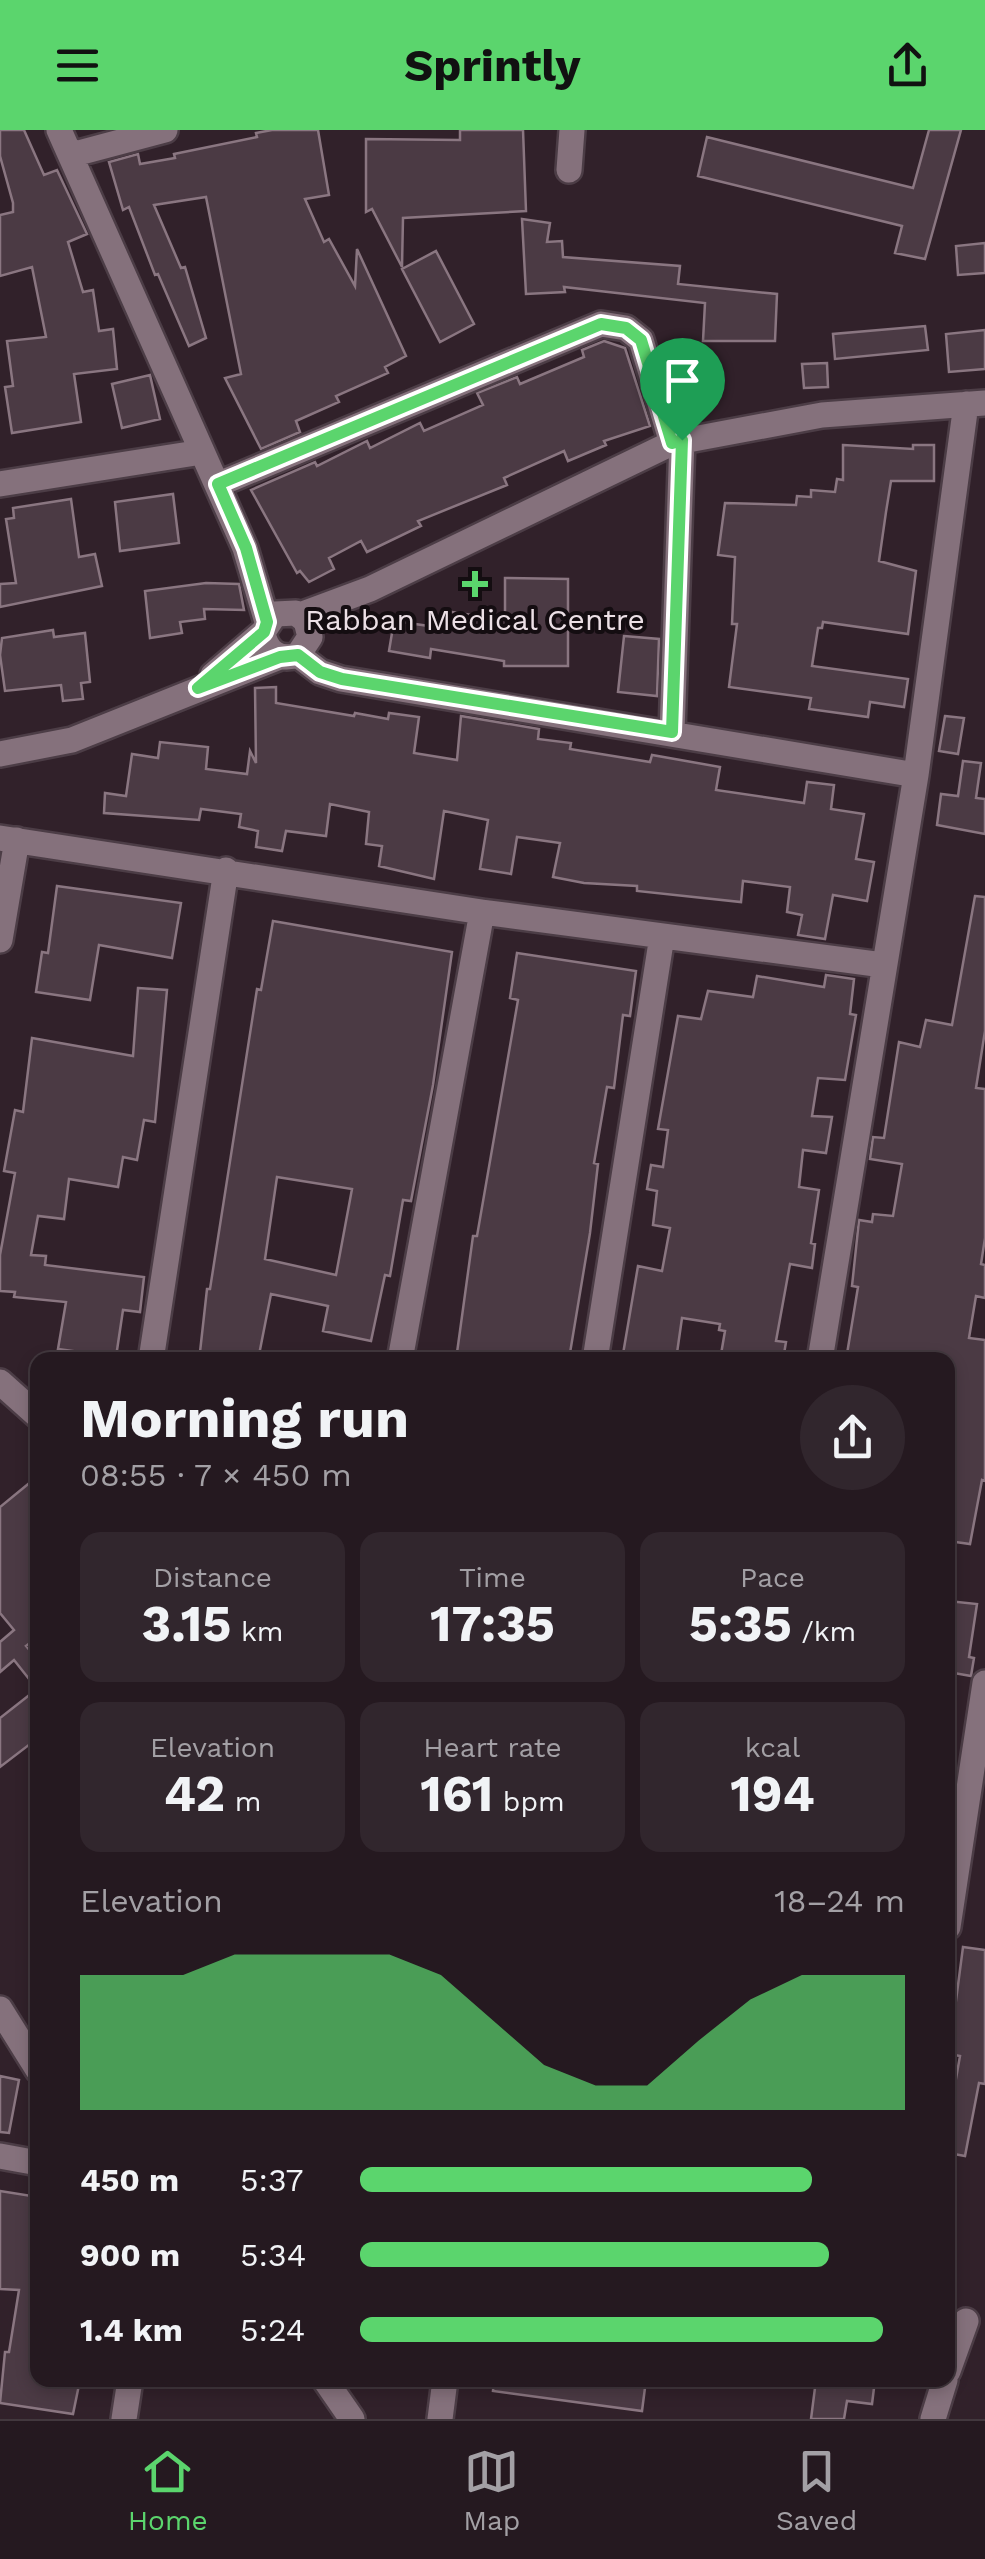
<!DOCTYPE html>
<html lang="en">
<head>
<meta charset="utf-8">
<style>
  :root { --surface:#251920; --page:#31262d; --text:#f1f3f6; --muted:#a3a0a5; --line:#42383e; --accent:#5bd56d }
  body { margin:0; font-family:"Work Sans",sans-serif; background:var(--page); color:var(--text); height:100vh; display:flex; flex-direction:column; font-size:38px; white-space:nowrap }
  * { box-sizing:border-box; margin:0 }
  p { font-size:32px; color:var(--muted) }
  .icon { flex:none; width:55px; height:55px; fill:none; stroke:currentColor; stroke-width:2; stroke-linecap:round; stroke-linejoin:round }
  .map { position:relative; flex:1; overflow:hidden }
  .panel { position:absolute; left:30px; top:1222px; width:925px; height:1035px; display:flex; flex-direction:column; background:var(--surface); border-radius:20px; box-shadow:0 5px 15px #0003,0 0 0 2px var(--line) }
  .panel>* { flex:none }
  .pin { position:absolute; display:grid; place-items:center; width:85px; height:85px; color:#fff; margin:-102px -42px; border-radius:50% 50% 50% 0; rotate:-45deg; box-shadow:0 0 10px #0007 }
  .pin .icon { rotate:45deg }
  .round { display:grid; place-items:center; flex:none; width:105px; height:105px; border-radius:52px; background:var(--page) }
  .summary { display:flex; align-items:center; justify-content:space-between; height:170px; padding:0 50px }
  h1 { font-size:55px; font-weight:700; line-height:75px }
  .metrics { display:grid; grid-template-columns:repeat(3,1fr); gap:15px; height:170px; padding:10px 50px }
  .metrics div { display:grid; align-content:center; border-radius:20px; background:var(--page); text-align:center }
  .metrics b { font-size:50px; font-weight:700 }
  .metrics small { font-size:28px; font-weight:400 }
  .metrics p { font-size:28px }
  .chart { height:280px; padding:20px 50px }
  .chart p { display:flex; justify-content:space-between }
  .chart svg { width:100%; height:180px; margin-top:10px; fill:var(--accent); opacity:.7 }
  ul { padding:0 50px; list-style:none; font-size:32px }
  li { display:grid; grid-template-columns:160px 120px 1fr; align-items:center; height:75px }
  li i { height:25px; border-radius:12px; background:var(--accent) }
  header { display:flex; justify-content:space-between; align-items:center; height:130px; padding:0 50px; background:var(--accent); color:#111; font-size:45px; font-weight:700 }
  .tabs { display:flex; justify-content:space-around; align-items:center; height:140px; border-top:2px solid var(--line); background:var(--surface); font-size:28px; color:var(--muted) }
  .tabs a { display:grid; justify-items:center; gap:5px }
  .tabs .selected { color:var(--accent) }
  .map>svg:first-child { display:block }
  .building { fill:#4b3a44; stroke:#8a7681; stroke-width:2.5; fill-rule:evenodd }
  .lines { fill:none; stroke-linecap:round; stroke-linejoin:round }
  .minor-casing { stroke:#4c3d46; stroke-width:30 }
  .minor { stroke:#85717c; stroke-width:25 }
  .route-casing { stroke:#fff; stroke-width:20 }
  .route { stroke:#5bd56d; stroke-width:12 }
  .poi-dot { fill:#5bd56d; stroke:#140d11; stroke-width:4 }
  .labels { text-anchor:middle; stroke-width:8; stroke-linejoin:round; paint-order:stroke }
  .poi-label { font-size:30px; fill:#ece0e6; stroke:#140d11 }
</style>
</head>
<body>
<header><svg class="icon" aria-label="menu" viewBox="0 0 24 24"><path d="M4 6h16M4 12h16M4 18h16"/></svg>Sprintly<svg class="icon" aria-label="share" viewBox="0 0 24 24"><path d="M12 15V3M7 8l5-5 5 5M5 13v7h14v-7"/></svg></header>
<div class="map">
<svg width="985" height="2289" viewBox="0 0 985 2289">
  <rect width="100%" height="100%" fill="#31212a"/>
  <path class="building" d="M0,0h24l20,45 13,-5 30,64 -19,8 15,50 10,-2 6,41 14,-2 4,40 -43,5 7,48 -69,11 -7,-46 8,-1 -6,-45 39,-4 -14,-70 -32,9v-61l13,-3v-9l-13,-47z
    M272,0h46l11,65 -24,4 19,43 5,-3 26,47 2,-37 49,107 -21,11 3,6 -52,23 3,6 -43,19 4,11 -39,17 -36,-71 16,-4 -35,-177 -52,8 27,63 4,-1 21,71 -17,8 -31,-72 -3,1 -26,-68 -6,3 -14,-48 29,-8 2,10 35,-6 -1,-4 83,-17 -1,-4z
    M460,0h63l3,81 -123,7 -1,49 -30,-58 -6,3v-73l94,1z
    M929,0h32l-36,129 -30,-6 7,-27 -204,-50 9,-39 206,51z
    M522,89l28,4 -3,19 15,-1 1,16 117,9 -2,18 99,10 -2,47h-72l2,-38 -141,-16 1,5 -39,2z
    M985,113v30l-27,2 -2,-29z
    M436,121l38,73 -34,18 -38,-73z
    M925,196l3,24 -93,9 -2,-25z
    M985,200v39l-36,3 -3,-38z
    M604,211l21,7 25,78 -46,15 2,4 -38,16 -4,-10 -60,27 3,7 -89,36 3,5 -54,26 -6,-11 -32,17 5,11 -25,13 -9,-11 -3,2 -46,-83 64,-28 2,4 50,-25 3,7 50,-25 4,8 59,-26 -6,-12 40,-16 3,7 64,-27 -2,-7z
    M705,223l4,26 -21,4 -4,-26z
    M827,233l1,24 -24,1 -2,-24z
    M150,245l10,44 -38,9 -10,-44z
    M843,315l70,4v-4h21v36h-43l-5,31 -7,49 37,10 -8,63 -85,-12 -1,6h-4l-6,38 96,13 -4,28 -34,-5 -2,15 -59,-8 2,-11 -82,-11 8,-63h-5l3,-67 -17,-2 7,-52 71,2 1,-9 14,1v-7l24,2 2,-13 6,1z
    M173,364l6,49 -59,8 -5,-49z
    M71,369l8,58 16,-3 7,32 -102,21v-23l16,-1 -10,-64 8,-1 -1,-10z
    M505,448l63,1v87h-64v-5l-73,-12 -1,9 -41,-7 5,-30 49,7 2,-17 60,9z
    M206,453l33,1 5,26 -40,-1 1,10 -25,3 2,11 -32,5 -5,-47z
    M53,500l1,7 31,-4 5,49 -9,1 2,16 -20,2 -2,-16 -56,6 -5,-36 2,-17z
    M624,506l35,3 -2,57 -39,-4z
    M276,557v16l78,13 1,-3 33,6 1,-6 30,4 -5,36 43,7 4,-44 78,13 -1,10 33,4 -1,6 80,13 2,-7 68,12 -4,23 88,13 3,-21 27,3 -3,24 33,5 -8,45 18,3 -7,39 -34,-6 -8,44 -27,-4 4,-20 -15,-3 3,-25 -47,-6 -2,21 -104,-11v-5l-53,-3 -31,-6 7,-34 -43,-6 -6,37 -31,-5 8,-49 -44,-9 -10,68 -55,-13 3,-20 -16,-2 3,-32 -39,-8 -4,32 -40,-5 -4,20 -26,-4 2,-16 -19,-4 2,-13 -40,-5 -2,11 -95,-7 1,-20 21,3 6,-42 26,4 2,-16 48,5 -2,22 41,5 3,-23 6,12 -1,-75z
    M945,586l19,2 -6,36 -19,-3z
    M963,631l18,2 -5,35 9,1v35l-48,-9 4,-31 17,2z
    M57,756l124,17 -9,55 -73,-13 -9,55 -54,-8 6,-40 6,1z
    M975,766l10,1v134l-9,57 9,1v149l-4,26 4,1v33l-9,-2 -7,42 16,2v141l-3,-1 -12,64 -22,-3 4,-66h-4v-115l-48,-3v3h-54l12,-73 -6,-1 7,-66 13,2 1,-8 20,2 9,-52 -32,-5 3,-22 11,1 15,-96 21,5 6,-27 26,5z
    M273,791l179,31 -19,133 -22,116 -8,-1 -13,76 -5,-1 -14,66 -48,-10 5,-25 -57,-12 -13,66h-41l1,-5 -18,-3 7,-63h3l47,-300 4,1zM277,1047l75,12 -16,86 -71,-16z
    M517,823l119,18 -6,45 -7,-1 -9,73 -7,-1 -13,76 4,1 -8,69 -21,126 -113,1 17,-124h4l41,-236 -8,-2z
    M826,845l28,4 -4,35 6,1 -11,65 -27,-2 -6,38 20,1 -6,36 -23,-3 -4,37 20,3 -8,53 4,1 -3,24 -22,-4 -14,77 10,1 -3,18h-63l5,-29 -6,-1 1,-6 -38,-6 -6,42h-54l16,-94 24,5 8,-43 -17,-3 4,-34 -10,-2 4,-24 12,2 5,-37 -10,-1 20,-113 23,3 7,-28 45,6 4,-21 67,11z
    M138,858l29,2 -12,132 -11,-2 -7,40 -14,-3 -5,30 -49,-8 -5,40 -26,-3 -7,39 15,1 -1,9 99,12 -4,35 -17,-2 -7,47 -58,-8 8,-47 -52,-5 1,-5 -15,-1v-36l15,-82 -11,-2 11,-61 8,2 9,-74 101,18z
    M38,1346v161l-12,9 12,14v78l-38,29v-49l37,-29 -23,-29 -14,12v-30l14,-12 -14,-17v-106z
    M948,1471l29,3 -8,53 5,1 -3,18 -23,-4z
    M963,1817l22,3v134l-6,-1 -14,73 -17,-3v-29l12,-68 -11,-2z
    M0,1946l19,4 -10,53 -9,-1z
    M0,2061l38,6v183h42l-7,34 -73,-11 5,-51h4l10,-62 -19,-1z
    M494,2250h152l-4,31 -149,-20z
    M816,2250h59l-3,24 -25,-3 -3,18h-33z"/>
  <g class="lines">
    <defs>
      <path id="minor" d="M59,0l186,418 22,74
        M71,25l94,-25
        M569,40l3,-40
        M0,354l202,-32
        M219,354l382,-160 25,4 15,12 31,103
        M300,485l70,-26 302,-146 150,-28 163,-12
        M298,525l12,-18 -4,-16 -10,-8 -21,1 -12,18c3,20 16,29 35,23l22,17 21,7 575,96
        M213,545l50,-43
        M672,602l10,-292
        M0,624l72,-14 208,-83
        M0,708l482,74 401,53
        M0,810l17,-100
        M151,1230l75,-490
        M400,1230l82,-448
        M595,1230l67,-424
        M820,1230l96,-585 50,-371
        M0,1252l38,34
        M948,1797l37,-244
        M0,1879l38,61
        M0,2026l38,7
        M948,2241l18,-50
        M325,2250l27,39
        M124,2289l6,-39
        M440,2289l5,-39
        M933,2289l12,-39"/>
    </defs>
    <use href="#minor" class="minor-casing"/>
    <use href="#minor" class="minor"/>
  </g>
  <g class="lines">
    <defs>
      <path id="route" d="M601,194l25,4 15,12 31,103 10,-3 -10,292 -330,-53 -22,-7 -22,-17 -18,2 -82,31 66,-56 3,-10 -21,-74 -28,-64z"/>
    </defs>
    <use href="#route" class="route-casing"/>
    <use href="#route" class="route"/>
  </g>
  <path class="poi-dot" d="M470 439h10v10h10v10h-10v10h-10v-10h-10v-10h10z"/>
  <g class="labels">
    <g class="poi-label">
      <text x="475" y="500">Rabban Medical Centre</text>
    </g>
  </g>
</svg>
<div class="pin" style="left:682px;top:310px;background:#1e9e55"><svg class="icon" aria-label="arrive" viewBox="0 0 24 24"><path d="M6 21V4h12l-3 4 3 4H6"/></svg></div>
<section class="panel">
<div class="summary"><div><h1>Morning run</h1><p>08:55 · 7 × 450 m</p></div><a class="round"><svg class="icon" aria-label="share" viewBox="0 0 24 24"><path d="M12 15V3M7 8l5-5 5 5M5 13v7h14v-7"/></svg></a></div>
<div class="metrics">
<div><p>Distance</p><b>3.15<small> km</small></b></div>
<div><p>Time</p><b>17:35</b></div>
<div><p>Pace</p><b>5:35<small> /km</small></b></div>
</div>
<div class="metrics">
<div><p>Elevation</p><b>42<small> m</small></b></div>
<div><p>Heart rate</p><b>161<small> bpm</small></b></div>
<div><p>kcal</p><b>194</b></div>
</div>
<div class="chart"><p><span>Elevation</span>18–24 m</p>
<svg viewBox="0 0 160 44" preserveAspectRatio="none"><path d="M0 44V11L10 11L20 11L30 6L40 6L50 6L60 6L70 11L80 22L90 33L100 38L110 38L120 27L130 17L140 11L150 11L160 11V44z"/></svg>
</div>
<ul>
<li><b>450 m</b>5:37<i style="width:83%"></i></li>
<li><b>900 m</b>5:34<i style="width:86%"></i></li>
<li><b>1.4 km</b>5:24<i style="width:96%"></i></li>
</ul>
</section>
</div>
<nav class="tabs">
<a class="selected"><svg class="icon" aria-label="home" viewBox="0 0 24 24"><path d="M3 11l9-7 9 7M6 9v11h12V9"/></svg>Home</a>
<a><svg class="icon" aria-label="map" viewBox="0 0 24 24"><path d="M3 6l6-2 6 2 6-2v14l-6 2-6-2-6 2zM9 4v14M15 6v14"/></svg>Map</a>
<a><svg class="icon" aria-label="saved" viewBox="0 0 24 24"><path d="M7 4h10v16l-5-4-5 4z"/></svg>Saved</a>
</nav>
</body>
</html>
